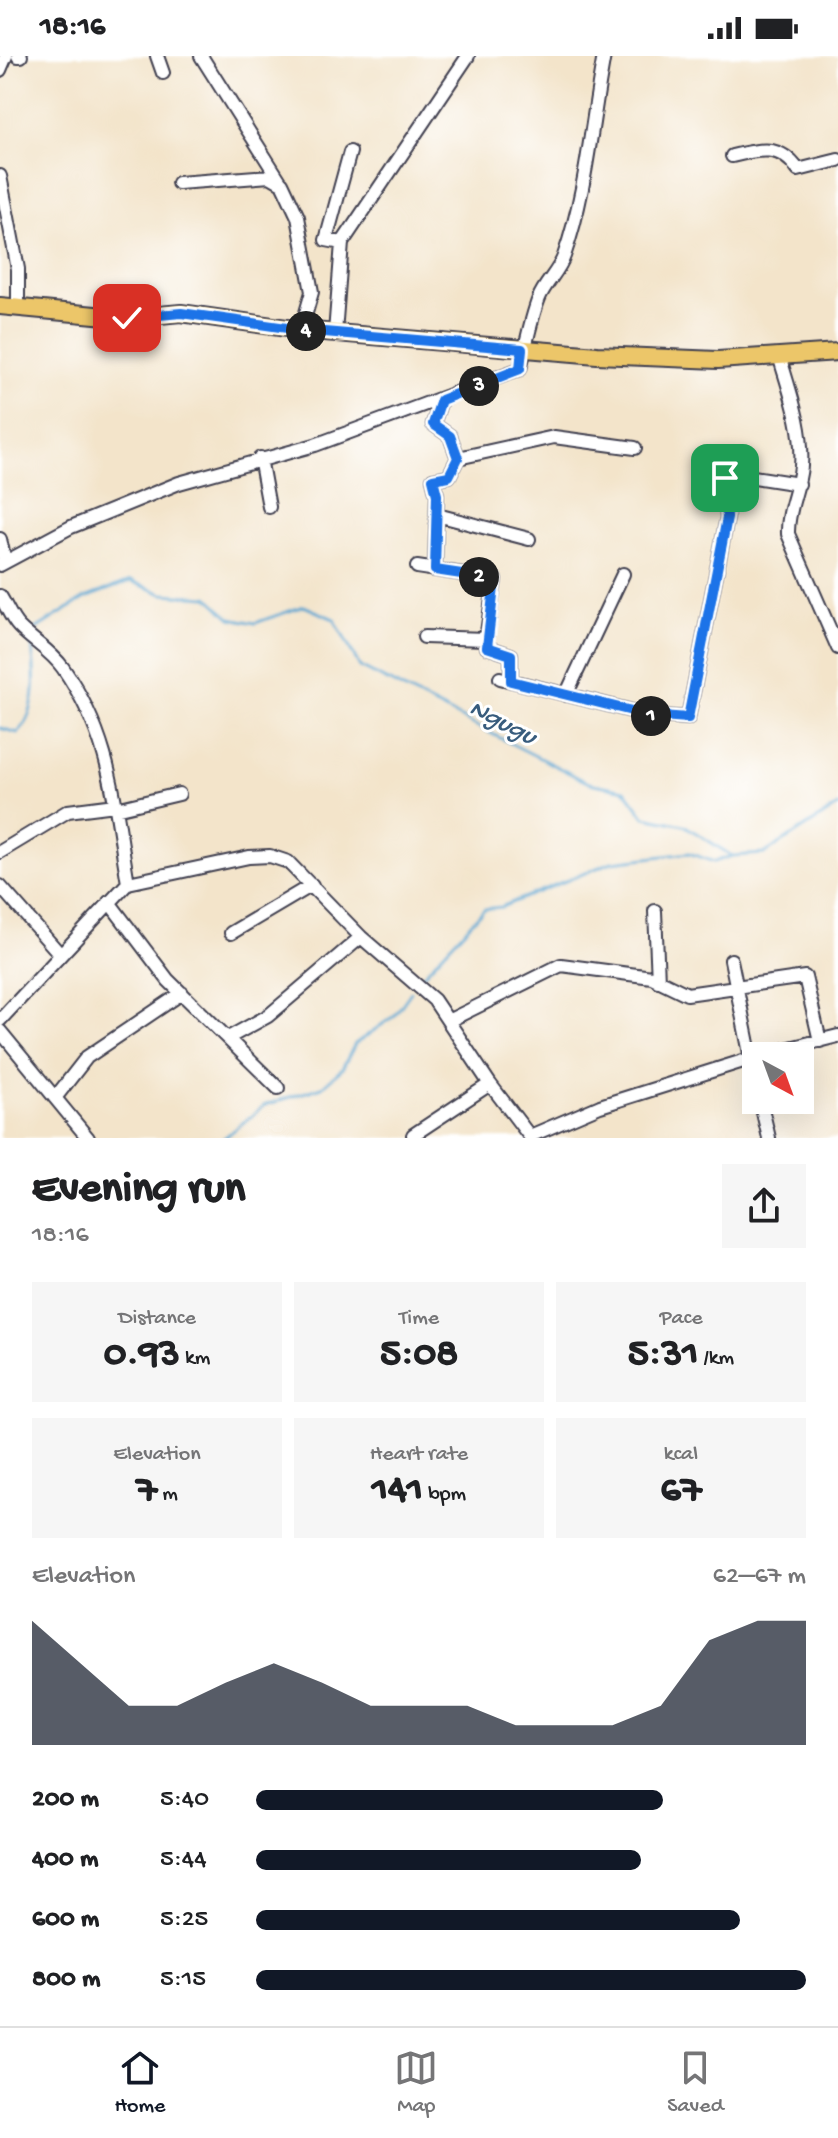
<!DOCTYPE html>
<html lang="en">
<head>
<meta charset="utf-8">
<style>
  :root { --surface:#fff; --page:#f6f6f6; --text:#202124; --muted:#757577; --line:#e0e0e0; --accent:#111827 }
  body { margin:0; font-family:"Gochi Hand",sans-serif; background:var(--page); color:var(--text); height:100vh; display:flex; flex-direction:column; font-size:30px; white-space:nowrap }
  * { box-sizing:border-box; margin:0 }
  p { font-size:26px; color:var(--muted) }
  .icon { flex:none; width:44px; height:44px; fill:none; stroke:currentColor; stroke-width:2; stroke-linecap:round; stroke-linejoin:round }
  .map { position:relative; height:1082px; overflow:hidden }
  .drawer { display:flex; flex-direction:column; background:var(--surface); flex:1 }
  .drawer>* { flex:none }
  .needle { width:52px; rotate:139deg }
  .tools { position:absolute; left:742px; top:986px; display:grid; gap:16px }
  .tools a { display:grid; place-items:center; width:72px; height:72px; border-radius:0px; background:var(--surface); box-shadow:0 8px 32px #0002; font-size:40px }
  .pin { position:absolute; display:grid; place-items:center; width:68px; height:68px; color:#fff; margin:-34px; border-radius:16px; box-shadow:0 4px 12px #0006 }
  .km { position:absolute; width:40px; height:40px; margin:-20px; border-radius:50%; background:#222; color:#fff; font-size:22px; line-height:40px; text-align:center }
  .round { display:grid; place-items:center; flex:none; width:84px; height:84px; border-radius:0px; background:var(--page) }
  .headline { display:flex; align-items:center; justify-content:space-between; height:136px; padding:0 32px }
  h1 { font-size:44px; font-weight:700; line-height:60px }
  .metrics { display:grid; grid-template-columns:repeat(3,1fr); gap:12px; height:136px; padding:8px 32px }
  .metrics div { display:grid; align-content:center; border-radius:0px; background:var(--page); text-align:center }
  .metrics b { font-size:40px; font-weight:700 }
  .metrics small { font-size:22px; font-weight:400 }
  .metrics p { font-size:22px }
  .chart { height:224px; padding:16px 32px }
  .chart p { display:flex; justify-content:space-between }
  .chart svg { width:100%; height:144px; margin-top:8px; fill:var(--accent); opacity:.7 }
  ul { padding:0 32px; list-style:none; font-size:26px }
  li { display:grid; grid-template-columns:128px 96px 1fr; align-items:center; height:60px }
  li i { height:20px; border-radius:10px; background:var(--accent) }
  .status { display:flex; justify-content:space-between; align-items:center; height:56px; padding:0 40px; background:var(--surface); direction:ltr }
  .status svg { height:22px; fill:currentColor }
  .dock { display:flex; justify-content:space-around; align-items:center; height:112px; border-top:2px solid var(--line); background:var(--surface); font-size:22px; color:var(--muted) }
  .dock a { display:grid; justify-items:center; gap:4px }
  .dock .active { color:var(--accent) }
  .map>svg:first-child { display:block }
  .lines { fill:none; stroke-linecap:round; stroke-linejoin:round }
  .stream { stroke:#54a2cd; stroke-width:3 }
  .minor-casing { stroke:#413f50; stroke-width:16 }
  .major-casing { stroke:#413f50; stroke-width:20 }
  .minor { stroke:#fff; stroke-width:12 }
  .major { stroke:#ecc669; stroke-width:16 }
  .route-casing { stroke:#fff; stroke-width:16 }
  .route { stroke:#1a73e8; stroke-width:10 }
  .labels { text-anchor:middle; stroke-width:6; stroke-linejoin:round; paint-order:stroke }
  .water-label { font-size:26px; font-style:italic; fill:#385c7d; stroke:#fff }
</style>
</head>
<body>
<div class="status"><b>18:16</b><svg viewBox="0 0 49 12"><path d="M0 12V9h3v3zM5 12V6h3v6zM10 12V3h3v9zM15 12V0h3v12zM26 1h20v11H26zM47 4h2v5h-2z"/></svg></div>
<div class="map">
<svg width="838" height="1082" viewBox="0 0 838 1082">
  <rect width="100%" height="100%" fill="#fff"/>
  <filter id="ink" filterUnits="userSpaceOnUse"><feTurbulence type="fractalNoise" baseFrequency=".0125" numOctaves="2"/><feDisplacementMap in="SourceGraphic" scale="16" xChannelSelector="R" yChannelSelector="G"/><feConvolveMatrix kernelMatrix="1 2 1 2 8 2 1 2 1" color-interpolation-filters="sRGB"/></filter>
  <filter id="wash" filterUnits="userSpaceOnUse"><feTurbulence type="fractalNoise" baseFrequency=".006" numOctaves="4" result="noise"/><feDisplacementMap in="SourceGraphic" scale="32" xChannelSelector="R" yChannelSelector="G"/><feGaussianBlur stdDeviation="1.8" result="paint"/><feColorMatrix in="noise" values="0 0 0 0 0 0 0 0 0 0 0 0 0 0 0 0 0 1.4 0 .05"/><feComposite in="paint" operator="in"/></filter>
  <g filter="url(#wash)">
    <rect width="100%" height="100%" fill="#f3e4ca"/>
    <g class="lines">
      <path class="stream" d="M31,576l54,-34 46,-17 32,13 45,3 23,21 24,5 49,-17 30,13 26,48 229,116 36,7 20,27 39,8 48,31 32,-2 74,-48
        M0,672l18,5c21,-23 17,-60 14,-89
        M421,921l63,-68 17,-2 111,-45 77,-9 25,9 18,-6
        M224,1082l41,-33 57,-18 20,-18 13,-25 39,-28 17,-24"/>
    </g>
  </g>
  <g filter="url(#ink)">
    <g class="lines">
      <defs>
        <path id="minor" d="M18,0h3
          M157,0l6,17
          M201,0l79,125
          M0,14l6,-14
          M732,100c27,-7 49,-12 66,14l40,-10
          M0,120l18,93v38
          M178,127l92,-7 12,7 16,34 14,75 -11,38
          M342,187l126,-187
          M335,277l7,-90 -16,-3 24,-88
          M779,299c10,35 25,74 22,111 -2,24 -14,44 -13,68l50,114
          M260,402l9,49
          M458,402l96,-21 81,11
          M437,459l92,24
          M0,483l5,22
          M0,509l71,-38 108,-44 136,-38 205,-76c6,-23 10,-48 19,-71 6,-15 20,-27 25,-42 23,-66 27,-133 40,-200
          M417,511l78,12 -9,60
          M435,514l2,-75 -4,-16 16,-3 9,-18 -8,-22 -17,-12 8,-24
          M0,540c6,9 11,23 19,31 15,15 32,24 44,41 49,71 51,134 65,215
          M424,581l62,2 1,8 24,8v26
          M500,622l148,37 40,3 39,-200 -2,-40 3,-5 71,11
          M566,639l57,-121
          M116,753l63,-15
          M0,796l68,-41 47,-6
          M0,830l59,67
          M109,846l59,78 110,108
          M655,855l3,70
          M231,877l81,-48
          M731,904l25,123
          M0,964l128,-137 121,-26 21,-1 18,6 73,75 73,63 56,84 41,54
          M448,965l113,-56 91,12 35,17 118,-17 15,64
          M0,975l88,107
          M228,982l40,-22 93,-79
          M758,1000l80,-20
          M55,1042l32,-41 95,-64
          M760,1044l9,38
          M530,1080l70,-30 156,-49
          M415,1082l-2,-3 77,-51"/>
        <path id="major" d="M0,250l127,12 54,-5 120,17 296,25 121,5 120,-8"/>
      </defs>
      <use href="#minor" class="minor-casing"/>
      <use href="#major" class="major-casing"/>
      <use href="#minor" class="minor"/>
      <use href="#major" class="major"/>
    </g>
  </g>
  <g class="lines" filter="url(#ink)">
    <defs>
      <path id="route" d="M127,262l54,-5 120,17 221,19 -2,20 -79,31 -8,24 17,12 8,22 -9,18 -16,3 4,16 -2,75 60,9 -8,68 24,8v26l137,34 40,3 39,-200 -2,-40"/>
    </defs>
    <use href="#route" class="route-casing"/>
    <use href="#route" class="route"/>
  </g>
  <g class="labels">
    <g class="water-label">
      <text transform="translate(504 664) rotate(27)" y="9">Ngugu</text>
    </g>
  </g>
</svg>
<div class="tools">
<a><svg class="needle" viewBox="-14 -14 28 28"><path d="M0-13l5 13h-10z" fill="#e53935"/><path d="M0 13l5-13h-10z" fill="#757577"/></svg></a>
</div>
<div class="pin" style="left:725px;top:422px;background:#1e9e55"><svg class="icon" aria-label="arrive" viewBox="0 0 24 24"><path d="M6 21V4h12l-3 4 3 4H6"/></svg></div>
<div class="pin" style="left:127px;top:262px;background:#d93025"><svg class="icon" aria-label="check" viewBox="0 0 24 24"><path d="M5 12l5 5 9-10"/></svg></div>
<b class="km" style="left:651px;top:660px">1</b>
<b class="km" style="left:479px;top:521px">2</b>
<b class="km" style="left:479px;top:330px">3</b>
<b class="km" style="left:306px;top:275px">4</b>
</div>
<section class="drawer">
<div class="headline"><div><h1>Evening run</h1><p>18:16</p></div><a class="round"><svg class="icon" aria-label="share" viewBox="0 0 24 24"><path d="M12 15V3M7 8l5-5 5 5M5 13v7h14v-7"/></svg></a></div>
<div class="metrics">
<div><p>Distance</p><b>0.93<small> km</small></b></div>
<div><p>Time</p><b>5:08</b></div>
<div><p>Pace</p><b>5:31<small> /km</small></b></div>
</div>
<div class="metrics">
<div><p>Elevation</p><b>7<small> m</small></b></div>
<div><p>Heart rate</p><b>141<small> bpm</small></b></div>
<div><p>kcal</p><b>67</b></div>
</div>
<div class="chart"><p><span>Elevation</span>62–67 m</p>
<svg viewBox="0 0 160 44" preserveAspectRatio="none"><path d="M0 44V6L10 19L20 32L30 32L40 25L50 19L60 25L70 32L80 32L90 32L100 38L110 38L120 38L130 32L140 12L150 6L160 6V44z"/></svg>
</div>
<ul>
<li><b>200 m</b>5:40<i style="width:74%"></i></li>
<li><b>400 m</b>5:44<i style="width:70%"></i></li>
<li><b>600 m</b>5:25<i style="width:88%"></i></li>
<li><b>800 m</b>5:15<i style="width:100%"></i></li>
</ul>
</section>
<nav class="dock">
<a class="active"><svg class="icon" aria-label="home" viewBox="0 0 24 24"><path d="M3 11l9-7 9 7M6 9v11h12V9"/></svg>Home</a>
<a><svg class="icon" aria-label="map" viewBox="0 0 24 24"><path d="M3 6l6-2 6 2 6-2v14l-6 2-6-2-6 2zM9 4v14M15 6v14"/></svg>Map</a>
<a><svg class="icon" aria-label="saved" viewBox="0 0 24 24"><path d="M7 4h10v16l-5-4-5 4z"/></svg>Saved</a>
</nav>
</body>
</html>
